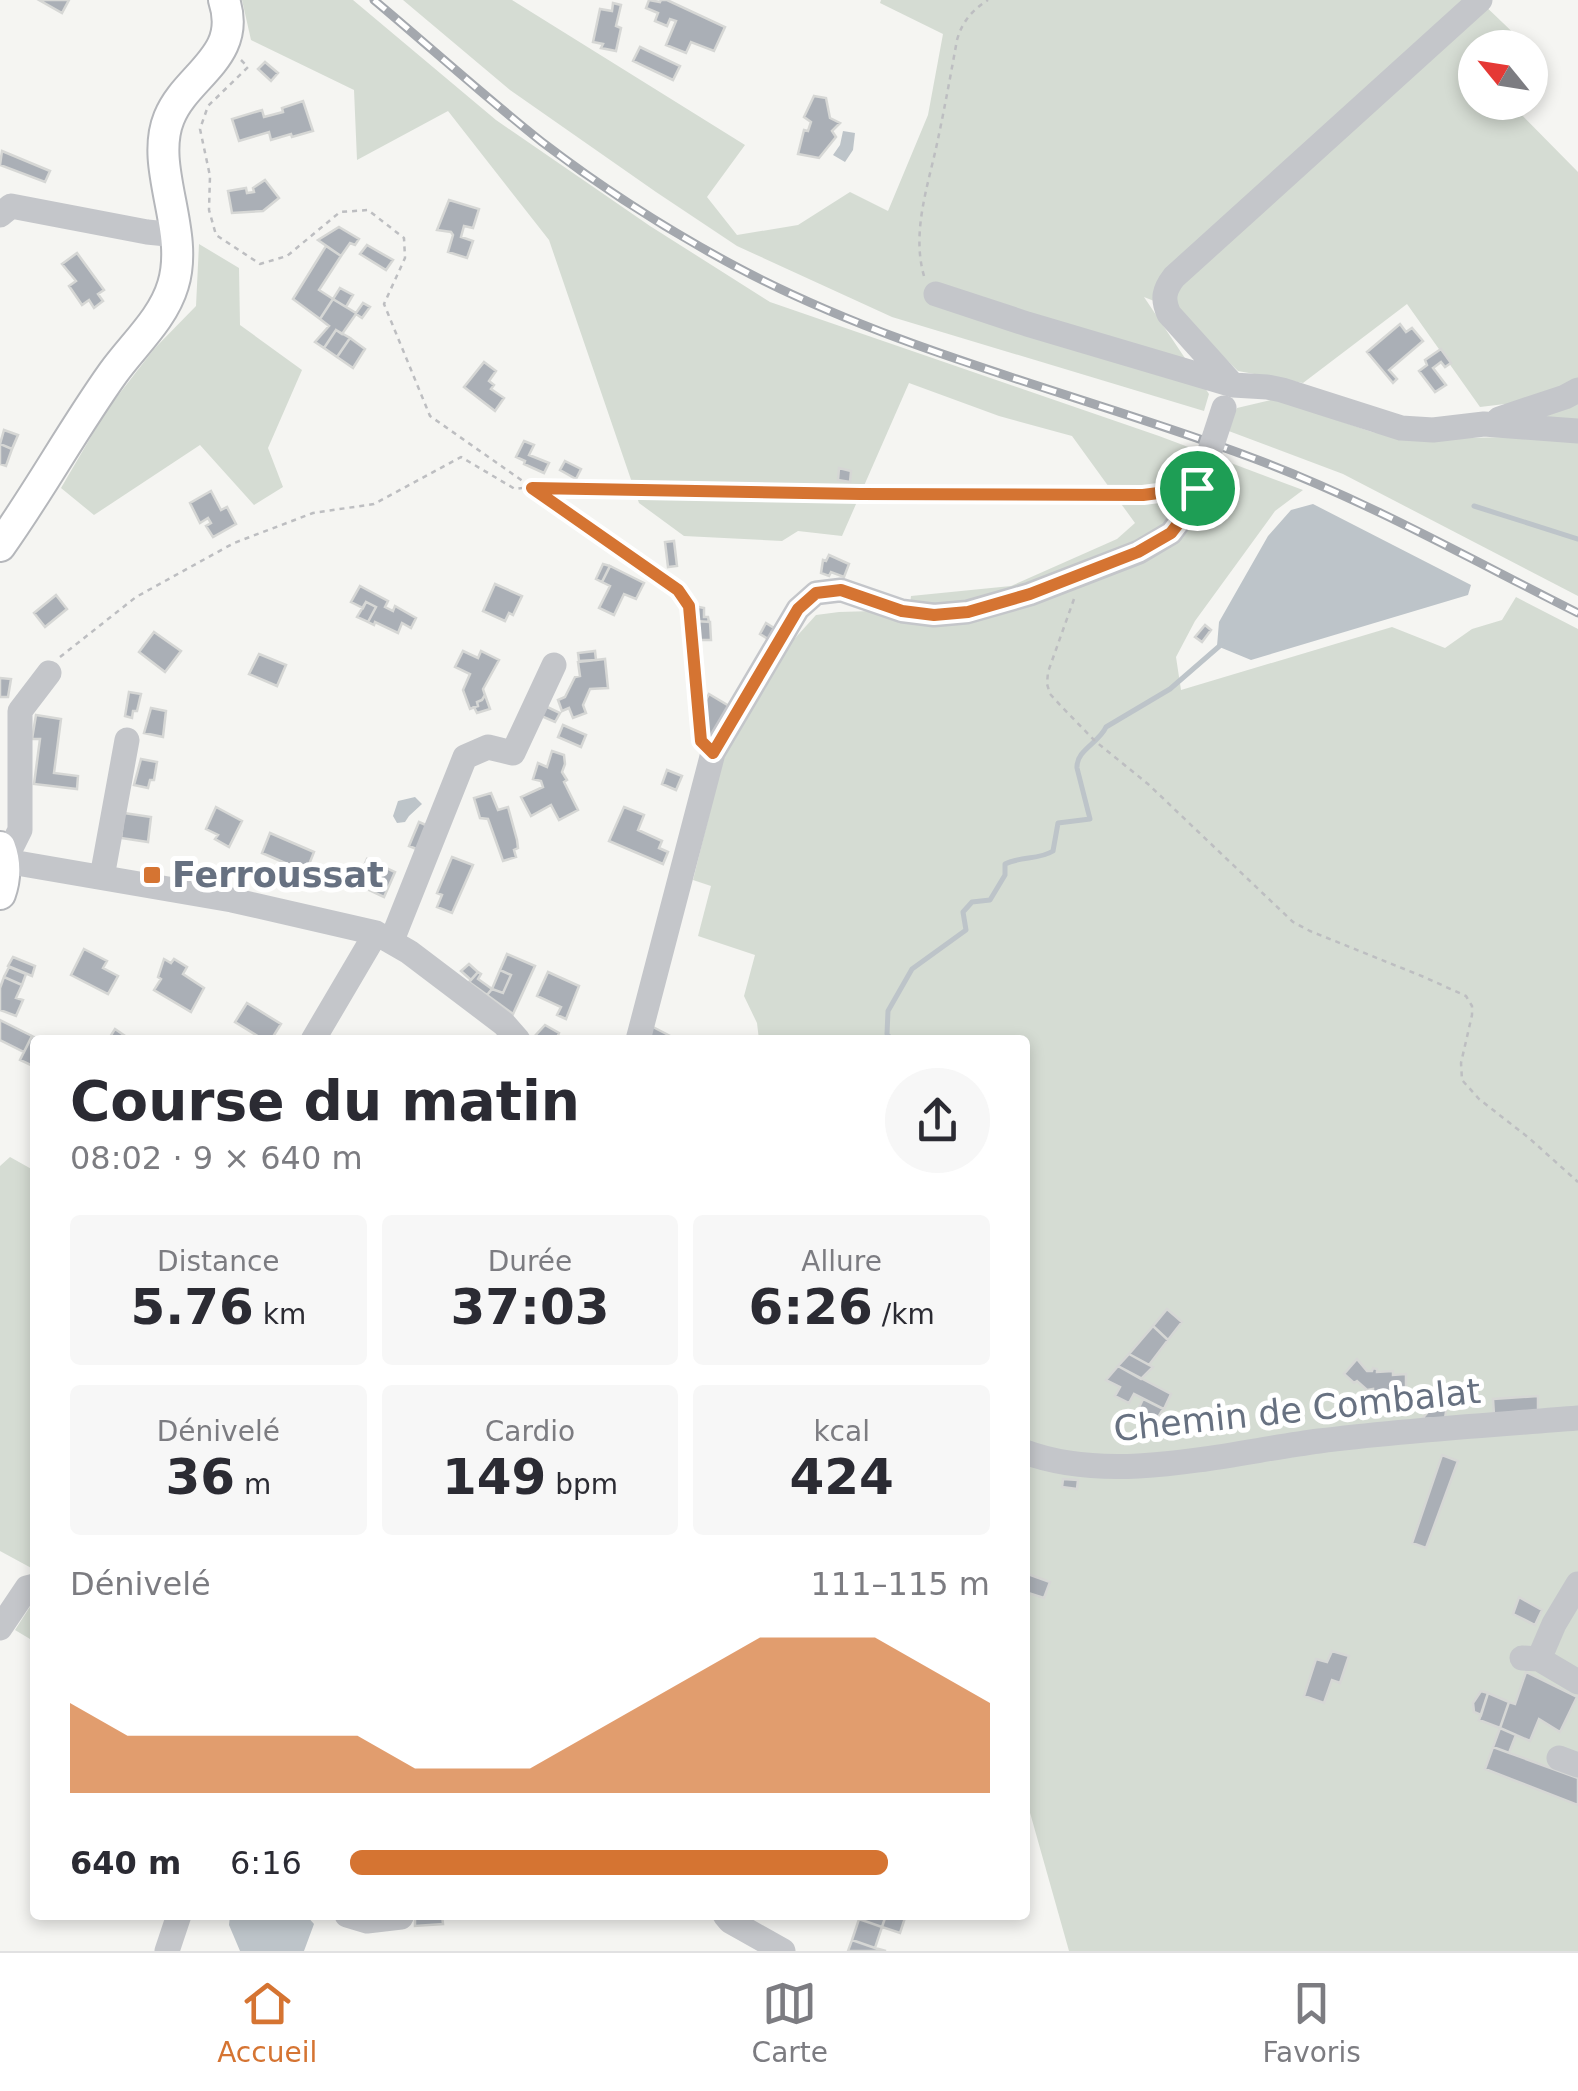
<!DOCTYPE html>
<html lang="fr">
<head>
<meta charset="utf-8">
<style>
  :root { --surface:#fff; --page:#f7f7f7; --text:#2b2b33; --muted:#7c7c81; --line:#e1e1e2; --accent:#d57432 }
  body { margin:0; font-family:"DejaVu Sans",sans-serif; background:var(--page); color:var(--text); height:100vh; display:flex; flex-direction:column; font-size:38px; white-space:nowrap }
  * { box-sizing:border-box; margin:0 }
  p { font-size:32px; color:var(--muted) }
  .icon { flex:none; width:55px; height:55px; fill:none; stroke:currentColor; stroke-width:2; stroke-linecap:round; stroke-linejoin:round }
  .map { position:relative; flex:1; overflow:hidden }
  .side { position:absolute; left:30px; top:1035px; width:1000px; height:885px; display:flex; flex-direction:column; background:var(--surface); border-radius:10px; box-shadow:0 5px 15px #0003 }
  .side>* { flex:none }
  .needle { width:65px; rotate:300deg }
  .fabs { position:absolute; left:1458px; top:30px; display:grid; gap:20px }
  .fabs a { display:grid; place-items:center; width:90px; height:90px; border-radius:50%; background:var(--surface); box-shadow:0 5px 15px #0003; font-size:50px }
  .pin { position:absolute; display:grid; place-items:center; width:85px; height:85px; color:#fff; margin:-42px; border:5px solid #fff; border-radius:50%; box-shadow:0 2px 10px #0007 }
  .round { display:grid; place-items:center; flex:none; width:105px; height:105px; border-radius:52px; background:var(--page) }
  .overview { display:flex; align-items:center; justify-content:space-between; height:170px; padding:0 40px }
  h1 { font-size:55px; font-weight:600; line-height:75px }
  .figures { display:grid; grid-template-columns:repeat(3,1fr); gap:15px; height:170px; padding:10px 40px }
  .figures div { display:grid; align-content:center; border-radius:10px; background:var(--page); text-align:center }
  .figures b { font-size:50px; font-weight:600 }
  .figures small { font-size:28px; font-weight:400 }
  .figures p { font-size:28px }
  .chart { height:280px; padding:20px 40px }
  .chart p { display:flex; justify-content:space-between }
  .chart svg { width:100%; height:180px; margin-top:10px; fill:var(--accent); opacity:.7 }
  ul { padding:0 40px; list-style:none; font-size:32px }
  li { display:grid; grid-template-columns:160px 120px 1fr; align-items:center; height:75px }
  li i { height:25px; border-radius:12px; background:var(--accent) }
  .tab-bar { display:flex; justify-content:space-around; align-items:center; height:140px; border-top:2px solid var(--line); background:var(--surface); font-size:28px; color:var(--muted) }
  .tab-bar a { display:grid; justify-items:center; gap:5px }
  .tab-bar .selected { color:var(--accent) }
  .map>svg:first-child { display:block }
  .green { fill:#d5dcd3 }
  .water { fill:#bdc4c9 }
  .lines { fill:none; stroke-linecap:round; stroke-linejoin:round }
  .stream { stroke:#bdc4c9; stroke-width:5 }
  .building { fill:#aaafb6; stroke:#d6d7d5; stroke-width:2.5 }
  .major-casing { stroke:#b5b7bb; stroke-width:34 }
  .path { stroke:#bdbec1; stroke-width:2.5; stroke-dasharray:5 5; stroke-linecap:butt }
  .minor { stroke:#c4c6ca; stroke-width:25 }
  .major { stroke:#fff; stroke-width:30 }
  .rail-casing { stroke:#a4a8ae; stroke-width:9 }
  .rail { stroke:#fff; stroke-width:5; stroke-dasharray:15; stroke-linecap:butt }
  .minor-bridge { stroke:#c4c6ca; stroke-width:25 }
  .route-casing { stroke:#fff; stroke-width:20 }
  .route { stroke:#d57432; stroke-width:12 }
  .poi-dot { fill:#d57432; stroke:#fff; stroke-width:4 }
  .labels { text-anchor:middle; stroke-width:10; stroke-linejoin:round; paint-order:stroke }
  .poi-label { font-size:35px; font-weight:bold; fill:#677181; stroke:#fff; text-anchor:start }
  .street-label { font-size:35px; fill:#677181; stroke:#fff }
</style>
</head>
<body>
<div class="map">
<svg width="1578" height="1951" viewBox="0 0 1578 1951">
  <rect width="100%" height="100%" fill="#f5f5f2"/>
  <path class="green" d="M242,0h111l143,120 154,106 120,76 389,134 144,54 -28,21 -80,110 -19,36 5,33 211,-63 53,21 27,-19 30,-9 14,-23 62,32v1322h-509l-44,-156v-755h-266l-2,-17 -13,-27 11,-41 -57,-19 13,-50 -18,-6 30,-121 64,-112 29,-32 23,-3 34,-1 35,11 3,-26 100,-10 106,-47 18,-16 -63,-87 -73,-20 -90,-33 -67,153 -44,-5 -16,10 -98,-5 -45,-33 -90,-263 -101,-129 -91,49 -3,-70 -103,-50z
    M403,0h109l233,145 -38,52 30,38 61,-10 52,-33 38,19 40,-96 15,-81 -63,-31 1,-3h598l50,48h-54v54l35,1 68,69v424l-235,-122 -117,-44 11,-22 38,-9 97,33 46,7 91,-2 -4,-33 -25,3 -73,-103 -104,79 -65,-12 -64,-62 -30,-12 65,97 -5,17 -312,-94 -155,-71 -81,-54 -146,-102z
    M199,244l40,24 1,57 62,45 -34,78 15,39 -29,18 -54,-60 -106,70 -33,-27 45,-77 48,-62 42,-43z
    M10,1157l25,14v399l-35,-19v-385z
    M35,1599v43l-20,-12z"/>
  <path class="water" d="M843,131l12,2 -2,17 -8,12 -12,-7 7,-10z
    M1313,504l158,81 -3,10 -217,65 -34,-14 2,-24 49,-86 23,-26z
    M415,797l7,7 -13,12 -4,6 -8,1 -4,-7 5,-15z
    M230,1915h76l8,9 -10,27h-64l-11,-26z"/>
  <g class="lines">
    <path class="stream" d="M1474,506l104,33
      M892,1040l-5,-6 1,-23 24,-42 54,-39 -3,-18 9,-10 18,-2 15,-25v-11c16,-8 34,-4 48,-13l5,-28 32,-4 -13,-51c-1,-18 22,-25 29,-41l64,-38 53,-46"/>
  </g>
  <path class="building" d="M39,0h30l-7,13z
    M649,0l11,2 1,-2h6l58,27 -11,24 -23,-9 -5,11 -20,-8 10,-24 -6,-2 -3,7 -12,-5 3,-8 -12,-5z
    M613,3l8,2 -5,21 5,2 -5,23 -15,-3 2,-4 -10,-2 7,-33 12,2z
    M640,47l40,19 -7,14 -40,-19z
    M265,62l13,11 -7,8 -13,-12z
    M814,96l12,2 4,20 10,5 -8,8 4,6 -17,21 -21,-4 6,-24 4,1 3,-9 -7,-5z
    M303,101l10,30 -21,6 -1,-3 -20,6 -2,-8 -30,9 -7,-22 30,-9 2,7 19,-5 -1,-4z
    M2,151l48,20 -5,11 -45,-17z
    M265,180l14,18 -16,13 -31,2 -4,-22 18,-3 1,5 7,-1 -1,-4z
    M449,200l30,9 -6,19 -9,-2 -3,11 12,4 -6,17 -19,-6 5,-17 -2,-3 -14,-2z
    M339,227l20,12 -4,6 -5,-2 -9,13 -23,-16z
    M367,245l26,15 -7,10 -26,-16z
    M326,246l15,10 -22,34 14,9 -13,20 -27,-20z
    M77,253l27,37 -6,4 5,7 -9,7 -5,-8 -7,5 -13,-19 7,-5 -14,-17z
    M340,288l13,7 -7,12 -13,-8z
    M333,299l23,14 7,-10 7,4 -8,11 -6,-4 -14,20 -6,-4 -12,18 -9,-6 14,-16 -9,-7z
    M1400,324l6,8 6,-4 11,13 -34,29 8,9 -4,4 -26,-31z
    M336,330l14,8 -13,19 -13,-9z
    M350,338l15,11 -12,19 -16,-11z
    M1441,349l10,14 -6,4 -4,-5 -8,6 13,17 -11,7 -16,-21 8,-6 -2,-5z
    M484,362l12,9 -7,10 5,4 -3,4 13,9 -9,13 -31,-24z
    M4,430l14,5 -6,14 -12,-5z
    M524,441l10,4 -5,10 20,8 -5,10 -20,-9 1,-3 -9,-4z
    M0,444l12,5 -6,17 -6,-2z
    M565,461l16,8 -5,10 -16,-9z
    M839,468l12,3 -1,11 -12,-2z
    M211,491l10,19 6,-3 9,17 -23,13 -7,-11 5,-3 -3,-5 -8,5 -10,-20z
    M674,541l3,25 -9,1 -3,-25z
    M829,555l20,9 -5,13 -13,-5 -2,4 -8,-3 2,-13 3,1z
    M603,564l7,2 -8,16 -6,-3z
    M610,566l34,17 -8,16 -12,-5 -10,21 -15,-7 11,-22 -8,-4z
    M495,584l27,12 -9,19 -4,-2 -4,8 -22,-10z
    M360,586l28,15 -3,6 8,4 2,-5 21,12 -5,10 -9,-5 -4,10 -23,-11 -1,3 -6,-3 8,-15 -10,-5 -3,6 -12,-6z
    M56,595l11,14 -22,18 -11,-14z
    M366,602l10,5 -8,15 -11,-5z
    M694,606l10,2v9h4l1,5 -14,-1z
    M695,621l15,1 1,18h-15z
    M766,623l8,5 -6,11 -8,-5z
    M1205,625l6,5 -9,12 -7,-5z
    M154,632l27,19 -16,21 -26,-20z
    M463,651l15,7 3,-7 18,9 -16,29 2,6 -3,5 -5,2 1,4 -8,3 -7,-19 7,-16 -15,-7z
    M595,651l1,9 -17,1 -1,-8z
    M259,654l27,11 -9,21 -28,-12z
    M605,659l3,29 -18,1 -7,16 3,8 -13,5 -4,-10 -7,3 -4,-11 7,-3 10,-20 5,-1 -2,-14z
    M0,678l11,1 -3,18h-8z
    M129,692l12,2 -4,17h-4l-1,7 -7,-2z
    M709,694l20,12 -19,33 -5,-2 -3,-30z
    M485,695l5,14 -13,4 -3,-6 4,-1 -1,-4 5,-2z
    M543,705l17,8 -5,9 -16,-7z
    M151,708l15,3 -3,26 -19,-4z
    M36,715l25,4 -7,54 24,3 -1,13 -43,-5 6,-45h-8z
    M563,725l23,10 -5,12 -23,-10z
    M552,751l12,4 1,9 -3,8 5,8 -3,2 14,28 -19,10 -8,-15 -20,11 -10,-19 22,-10 -2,-6 -8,-2 5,-16 9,4z
    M141,759l16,3 -3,18h-4l-2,8 -14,-3z
    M667,770l15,6 -6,14 -14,-6z
    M491,793l7,17 10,-3 9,33 1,8 -4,2 2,7 -13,4 -15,-42 -8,-1 -6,-20z
    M216,807l26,14 -13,26 -14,-8 3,-4 -12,-6z
    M624,807l20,8 -6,15 24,11 -3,7 9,4 -5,12 -54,-23z
    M124,813l27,4 -3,25 -27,-4z
    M419,822l9,4 -9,24 -10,-4z
    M270,833l44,19 -8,20 -44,-19z
    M452,857l21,8 -21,48 -15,-6 5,-12 -5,-2z
    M367,859l28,13 -11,25 -28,-13z
    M84,949l23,12 -4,7 15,8 -10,18 -37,-19z
    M507,954l28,12 -22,48 -26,-19 5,-6 11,4 8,-18 -11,-5z
    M13,957l22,9 -3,10 -24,-10z
    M164,959l7,4 3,-4 13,8 -4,7 21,14 -13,24 -37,-22 7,-11 -3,-2z
    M469,964l9,8 -7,8 -10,-9z
    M9,967l17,7 -4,11 -18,-8z
    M500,970l11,5 -8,18 -11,-4z
    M478,972l3,2 -3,5 14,10 -5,6 -18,-13z
    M548,972l31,14 -13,33 -9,-4 4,-8 -24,-11z
    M4,977l18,8 -6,13 7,2 -7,16 -16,-6v-22z
    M247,1003l34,21 -10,16h-7l-29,-18z
    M0,1020l32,16 -8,16 -24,-12z
    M545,1025l14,8 -3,7h-21l-2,-2z
    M651,1026l27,14h-31z
    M115,1029l16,11h-23z
    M32,1036l8,4h-5v27l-15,-7z
    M1167,1309l15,13 -14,18 -15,-14z
    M1153,1326l15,14 -19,25 -20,-11z
    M1129,1354l24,13 -12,12 -23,-13z
    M1357,1359l10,12h5l1,-3 4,1v3l16,-1v4l13,-1v20l-12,1v-4l-21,2v-4l-6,1 -10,-9 -3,2 -10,-9z
    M1118,1366l53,28 -7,15 -30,-15 -5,9 -14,-7 5,-9 -14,-7z
    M1538,1396v17l-44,2 -1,-16z
    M1143,1399l20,10 -7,12 -19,-9z
    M1437,1401l10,5 -2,12 -23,1z
    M1442,1455l16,6 -32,87 -14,-5z
    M1063,1479l15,1 -1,9 -15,-2z
    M1025,1573l25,9 -6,16 -19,-6z
    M1519,1597l23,13 -7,15 -22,-11z
    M1332,1651l17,5 -9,27 -8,-3 -8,23 -20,-7 12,-37 11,3z
    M1526,1672l51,25 -17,35 -21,-13 -9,22 -30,-13 9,-26 6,2z
    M1481,1691l7,2 -7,22 -7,-3 -1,-9z
    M1488,1693l21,9 -9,26 -21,-8z
    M1500,1728l16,7 -7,18 -16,-6z
    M1493,1747l85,31v27l-93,-36z
    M415,1915h27l1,9 -28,2z
    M847,1915h39l-4,12z
    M886,1915h20l-6,18 -18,-6z
    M859,1919l23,8 -7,21 -23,-8z
    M852,1940l23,8 11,3h-38z"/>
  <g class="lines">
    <defs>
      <path id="major" d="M0,546c40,-56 73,-117 113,-173 20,-28 50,-54 60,-88 17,-55 -24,-118 -4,-167 17,-43 74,-61 55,-118
        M0,847c6,16 6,30 0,47"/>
    </defs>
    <use href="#major" class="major-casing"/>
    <path class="path" d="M241,60l7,7 -40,39 -8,23 10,47 -1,34 7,25 44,29 27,-8 53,-44 28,-2 36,28 1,20 -21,46 46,112 248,174 11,16 11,125
      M924,276c-13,-45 5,-93 14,-137 7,-33 13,-66 19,-99 5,-18 15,-30 31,-40
      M533,488l327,6 283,1 27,-4
      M1074,599l-26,73 -1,12 3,10 11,12 34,35 53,43 145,138 17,9 114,46 42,19 6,10v9l-11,48 1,17 17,19 50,39 49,44
      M60,657l76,-60 98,-54 79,-30 61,-9 87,-47 54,32 15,-2"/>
    <path class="minor" d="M0,215l11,-9 136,26 30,3
      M936,294l91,30 206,61 34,2 15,3 119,38 32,2 51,-6 94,7
      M1233,385l-64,-71c-7,-15 -5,-24 5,-37l306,-277
      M1499,419l66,-22 13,-7
      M0,860l232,40 144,33 33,19 95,72 14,16
      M5,860l15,-30v-119l29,-38
      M102,877l25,-137
      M392,940l73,-183 23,-10 25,6 41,-88
      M313,1040l63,-107
      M638,1040l75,-287 85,-144 18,-16 25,-3 61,21 32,4 33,-3 63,-18 109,-42 32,-19 16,-22 17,-42
      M1025,1452c89,33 202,1 294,-11 86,-11 173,-16 259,-23
      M0,1628l27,-40 8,-2
      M1522,1658l17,1 39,23
      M1539,1659l15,-35 24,-40
      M1559,1758l19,7
      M347,1915l20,6 34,-4
      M725,1915l5,6 53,30
      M167,1951l12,-36"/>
    <use href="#major" class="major"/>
    <defs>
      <path id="rail" d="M374,0c56,47 110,96 168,142 60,46 124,87 191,123 162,87 345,128 517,192 114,42 220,102 328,156"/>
    </defs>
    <use href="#rail" class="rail-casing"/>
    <use href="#rail" class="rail"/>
    <path class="minor-bridge" d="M1204,469l20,-61"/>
  </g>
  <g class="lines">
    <defs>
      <path id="route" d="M532,488l328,6 283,1 54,-7 -10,24 -16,21 -33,19 -108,42 -62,18 -34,3 -32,-4 -61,-21 -25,3 -18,16 -85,144 -12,-12 -12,-135 -11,-16z"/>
    </defs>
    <use href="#route" class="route-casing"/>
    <use href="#route" class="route"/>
  </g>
  <rect class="poi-dot" x="142" y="865" width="20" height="20" rx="5"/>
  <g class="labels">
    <g class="poi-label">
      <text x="172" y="887">Ferroussat</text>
    </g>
    <g class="street-label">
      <text transform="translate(1297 1410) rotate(-6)" y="12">Chemin de Combalat</text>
    </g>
  </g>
</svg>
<div class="fabs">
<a><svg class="needle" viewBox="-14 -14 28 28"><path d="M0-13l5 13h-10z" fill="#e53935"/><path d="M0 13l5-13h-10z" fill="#7c7c81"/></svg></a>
</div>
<div class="pin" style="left:1197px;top:488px;background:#1e9e55"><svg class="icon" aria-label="arrive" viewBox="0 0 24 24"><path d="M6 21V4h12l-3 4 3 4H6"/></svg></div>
<section class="side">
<div class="overview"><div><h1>Course du matin</h1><p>08:02 · 9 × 640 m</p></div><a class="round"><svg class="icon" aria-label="share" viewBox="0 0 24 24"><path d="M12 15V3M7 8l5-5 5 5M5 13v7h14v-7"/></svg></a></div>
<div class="figures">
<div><p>Distance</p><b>5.76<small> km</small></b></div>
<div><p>Durée</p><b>37:03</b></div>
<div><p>Allure</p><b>6:26<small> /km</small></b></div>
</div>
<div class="figures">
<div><p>Dénivelé</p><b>36<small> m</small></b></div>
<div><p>Cardio</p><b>149<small> bpm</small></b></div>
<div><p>kcal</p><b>424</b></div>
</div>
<div class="chart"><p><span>Dénivelé</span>111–115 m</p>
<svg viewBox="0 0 160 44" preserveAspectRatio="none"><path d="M0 44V22L10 30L20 30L30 30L40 30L50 30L60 38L70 38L80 38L90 30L100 22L110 14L120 6L130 6L140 6L150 14L160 22V44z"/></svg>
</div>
<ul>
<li><b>640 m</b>6:16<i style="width:84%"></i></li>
</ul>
</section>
</div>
<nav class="tab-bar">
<a class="selected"><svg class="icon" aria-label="home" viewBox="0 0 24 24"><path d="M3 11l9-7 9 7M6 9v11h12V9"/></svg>Accueil</a>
<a><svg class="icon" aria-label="map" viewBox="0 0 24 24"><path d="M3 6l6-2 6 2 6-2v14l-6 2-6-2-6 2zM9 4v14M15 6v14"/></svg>Carte</a>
<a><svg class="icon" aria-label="saved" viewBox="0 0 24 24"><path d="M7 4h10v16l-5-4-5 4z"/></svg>Favoris</a>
</nav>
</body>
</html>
